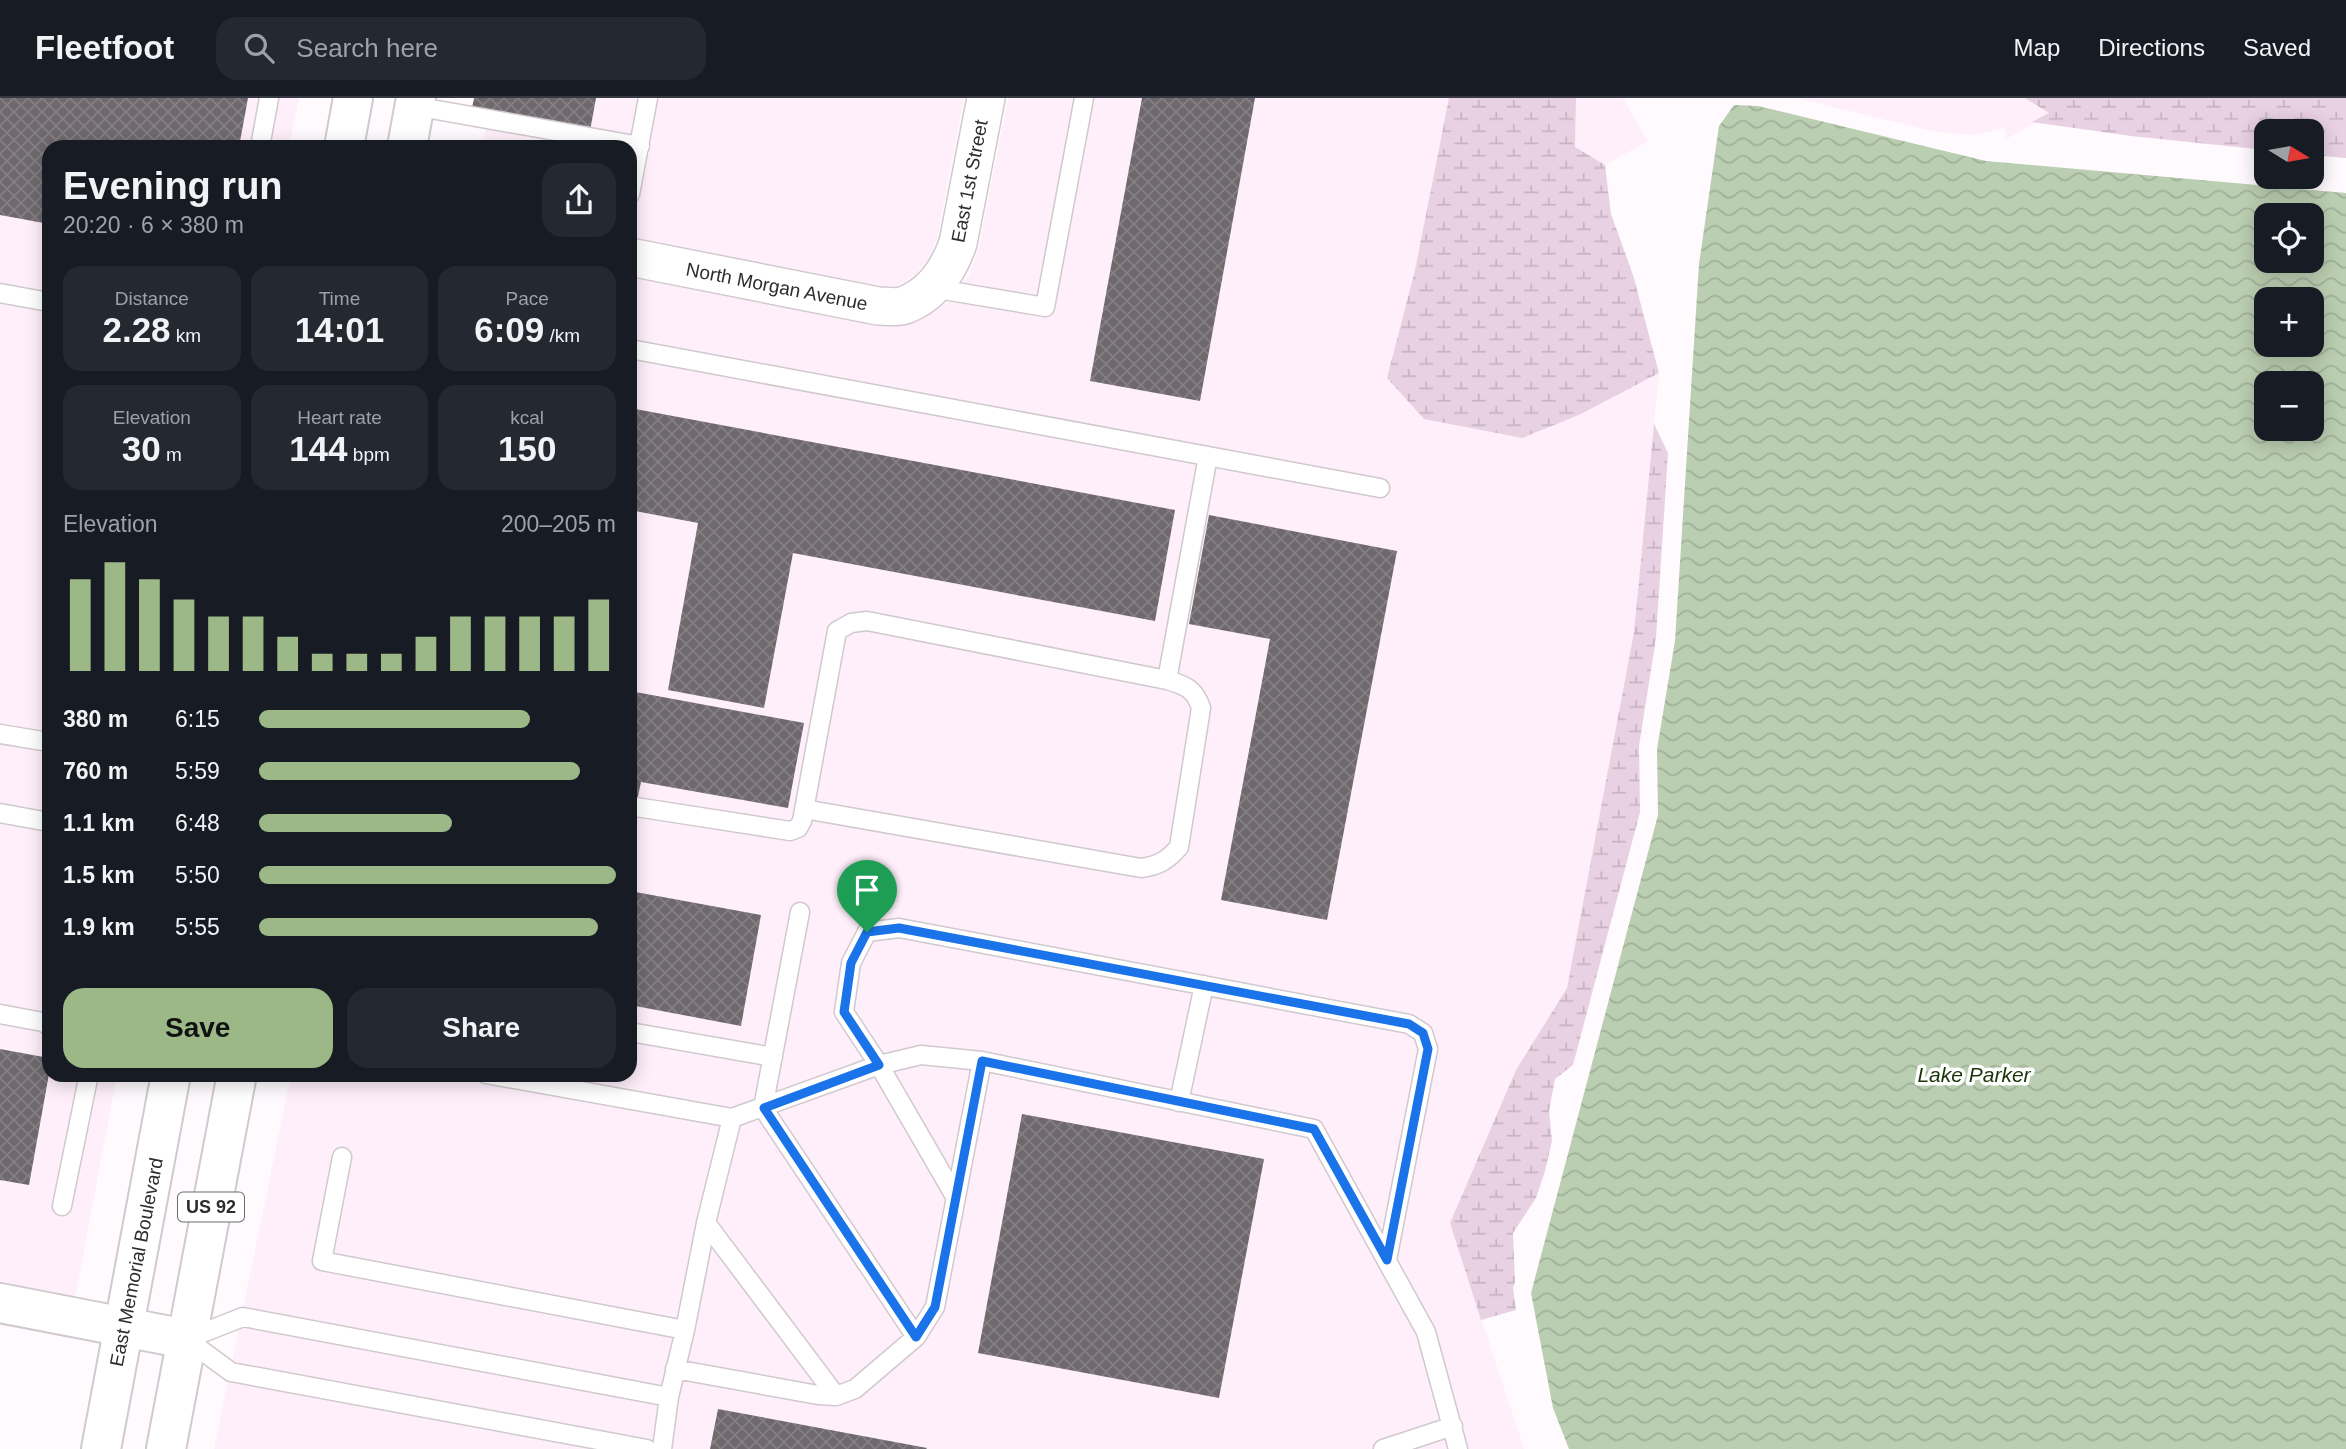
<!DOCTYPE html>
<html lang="en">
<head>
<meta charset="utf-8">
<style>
  :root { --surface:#171b24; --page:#242831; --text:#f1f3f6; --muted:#9ea1a6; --line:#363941; --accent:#9cb887 }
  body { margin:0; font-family:Helvetica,sans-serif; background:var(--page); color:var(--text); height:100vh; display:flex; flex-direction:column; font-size:26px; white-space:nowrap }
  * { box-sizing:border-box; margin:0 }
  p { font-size:23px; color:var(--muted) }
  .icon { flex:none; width:38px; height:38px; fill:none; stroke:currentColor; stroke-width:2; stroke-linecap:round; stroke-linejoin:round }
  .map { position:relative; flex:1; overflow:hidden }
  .details { position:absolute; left:42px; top:42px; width:595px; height:942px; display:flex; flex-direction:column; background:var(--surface); border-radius:21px; box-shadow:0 4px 18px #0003 }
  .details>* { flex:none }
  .needle { width:46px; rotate:101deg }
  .tools { position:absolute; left:2254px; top:21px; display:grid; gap:14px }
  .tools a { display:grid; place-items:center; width:70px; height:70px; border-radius:14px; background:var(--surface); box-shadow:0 4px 18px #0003; font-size:35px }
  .pin { position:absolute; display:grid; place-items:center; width:60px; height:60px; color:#fff; margin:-72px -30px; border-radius:50% 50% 50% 0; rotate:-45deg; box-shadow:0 0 7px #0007 }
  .pin .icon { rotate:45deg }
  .round { display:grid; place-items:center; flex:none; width:74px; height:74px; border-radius:21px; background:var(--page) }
  .overview { display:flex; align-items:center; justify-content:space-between; height:119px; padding:0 21px }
  h1 { font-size:38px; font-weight:800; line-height:52px }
  .figures { display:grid; grid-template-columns:repeat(3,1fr); gap:10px; height:119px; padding:7px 21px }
  .figures div { display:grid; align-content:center; border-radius:18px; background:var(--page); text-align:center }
  .figures b { font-size:35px; font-weight:800 }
  .figures small { font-size:19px; font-weight:400 }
  .figures p { font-size:19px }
  .chart { height:196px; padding:14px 21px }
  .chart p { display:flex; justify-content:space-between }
  .chart svg { width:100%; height:126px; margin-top:7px; stroke:var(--accent); stroke-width:6 }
  .primary-button { display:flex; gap:14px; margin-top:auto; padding:14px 21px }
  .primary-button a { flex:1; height:80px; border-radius:21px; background:var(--accent); color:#111; font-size:28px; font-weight:800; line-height:80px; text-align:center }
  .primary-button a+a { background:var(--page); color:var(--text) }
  ul { padding:0 21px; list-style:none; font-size:23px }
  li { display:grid; grid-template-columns:112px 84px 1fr; align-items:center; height:52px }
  li i { height:18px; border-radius:9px; background:var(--accent) }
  header { display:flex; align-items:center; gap:42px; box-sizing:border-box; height:98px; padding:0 35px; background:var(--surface); border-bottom:2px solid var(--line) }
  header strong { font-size:33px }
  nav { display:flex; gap:38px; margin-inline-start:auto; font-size:24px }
  .search { width:490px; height:63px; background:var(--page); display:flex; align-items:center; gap:18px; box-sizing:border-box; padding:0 24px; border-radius:21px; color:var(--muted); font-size:26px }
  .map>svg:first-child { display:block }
  .built { fill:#feeffa }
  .wetland { fill:url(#wetland-marsh) }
  .water { fill:url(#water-waves); fill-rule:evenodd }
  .building { fill:url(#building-cross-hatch) }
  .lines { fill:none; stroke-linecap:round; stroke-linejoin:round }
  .lane-casing { stroke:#d0c9ce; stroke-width:21 }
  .street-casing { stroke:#d0c9ce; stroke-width:40 }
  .secondary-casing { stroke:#d0c9ce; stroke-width:42 }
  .primary-casing { stroke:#d0c9ce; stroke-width:42 }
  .lane { stroke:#fff; stroke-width:18 }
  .street { stroke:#fff; stroke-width:37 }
  .secondary { stroke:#fff; stroke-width:38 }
  .primary { stroke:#fff; stroke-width:38 }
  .route-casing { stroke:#fff; stroke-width:14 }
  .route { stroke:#1a73e8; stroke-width:9 }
  .labels { text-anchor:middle; stroke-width:7; stroke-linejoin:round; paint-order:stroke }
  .shield { fill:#fff; stroke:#6d6b6d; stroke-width:2 }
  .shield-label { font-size:18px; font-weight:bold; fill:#2e2c2e }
  .street-label { font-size:19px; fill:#2e2c2e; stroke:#fff }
  .water-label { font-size:21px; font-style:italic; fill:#1a350a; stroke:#fff }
</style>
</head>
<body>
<header>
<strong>Fleetfoot</strong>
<div class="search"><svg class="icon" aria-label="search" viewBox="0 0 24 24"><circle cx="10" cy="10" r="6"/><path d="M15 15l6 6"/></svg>Search here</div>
<nav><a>Map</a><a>Directions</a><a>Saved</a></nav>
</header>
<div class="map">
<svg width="2346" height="1351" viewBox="0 0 2346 1351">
  <defs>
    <pattern id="wetland-marsh" width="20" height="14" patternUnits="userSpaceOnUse" patternTransform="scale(1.75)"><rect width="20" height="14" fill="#e8d1e2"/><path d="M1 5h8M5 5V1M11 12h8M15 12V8" fill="none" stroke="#c7b4c2"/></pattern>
    <pattern id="water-waves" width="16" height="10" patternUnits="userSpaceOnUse" patternTransform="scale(1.75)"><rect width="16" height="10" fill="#baceb1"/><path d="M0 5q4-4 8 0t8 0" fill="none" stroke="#a0b199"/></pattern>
    <pattern id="building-cross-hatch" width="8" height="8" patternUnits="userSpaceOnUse" patternTransform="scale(1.75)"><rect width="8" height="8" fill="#6f696e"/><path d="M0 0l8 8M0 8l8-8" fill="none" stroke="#837f82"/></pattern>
  </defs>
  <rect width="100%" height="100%" fill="#fffafd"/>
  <path class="built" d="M0,0h299l-10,49h-240v927l68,1 -42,223 -75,-14z
    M492,0h472l-27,140 -7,19 -14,17 -19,12 -18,1 -249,-49v-91h-148z
    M1008,0h441l-34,172 -28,108 135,60 57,-23 80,-42 -25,259 -67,356 -51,82 -66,153 74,226h-1310l77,-374 339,-1v-797l244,48h32l13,-4 33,-21 -1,-2 19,-25 9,-26z
    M1576,0h47l25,43 -43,24 -30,-18z
    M1796,0h229l25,16 -44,25 -2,-11 -31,7 -37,-3z"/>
  <path class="wetland" d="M1449,0h127l-1,49 30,18 6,49 22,61 26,98 -80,42 -57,23 -98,-19 -37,-41 28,-108z
    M2025,0h321v60l-34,-3v-24h-46v19l-135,-14 -99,-14 17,-9z
    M1654,326l14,29 -12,185 -17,108 1,66 -67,253 -18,14 -6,32 3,30 -7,30 -9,27 -23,35 2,49 -2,6 3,22 -35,10 -31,-97 66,-153 51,-82 67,-356z"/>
  <path class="water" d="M1734,7l24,1 228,55 360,32v1256h-777l-16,-41 -22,-115 127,-478 -1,-66 18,-108 24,-377 20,-138zM2266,117h46v46h-46zM2266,201h46v46h-46zM2266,285h46v46h-46z"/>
  <path class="building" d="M0,0h248l-9,49h-190v77l-49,-9z
    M474,0h122l-6,33 -118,-23z
    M1142,0h113l-55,303 -110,-20z
    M630,310l545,102 -20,111 -362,-68 -29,155 -96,-18 30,-167 -68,-13z
    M1209,417l188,36 -70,369 -106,-20 49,-261 -81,-15z
    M630,593l174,32 -16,85 -147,-26 -8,39h-3z
    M630,793l131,24 -20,111 -111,-21z
    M0,951l49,9v16l-20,111 -29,-5z
    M1022,1016l242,45 -45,239 -241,-45z
    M718,1311l209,39 -1,1h-216z"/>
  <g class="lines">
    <defs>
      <path id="lane" d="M414,8l226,40
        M260,49l9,-49
        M630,96l18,-96
        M932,190l113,19 39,-209
        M0,195l49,9
        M630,251l750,139
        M1167,582l41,-224
        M0,636l49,8
        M636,709l154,24 8,-3 4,-7 35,-190 14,-8 16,-2 300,59c18,5 28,9 34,28l-22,139c-11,13 -21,19 -38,21l-337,-59
        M0,715l49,9
        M800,814l-37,196 153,229
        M0,916l43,8 6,4
        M630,934l143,25
        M486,976l246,44 -26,105 -21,107 -16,67 -7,52
        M1179,1004l25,-117
        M732,1020l147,-53 42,-10 61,6 332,68 112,203 32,117
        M342,1059l-20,104 363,69
        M956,1100l-77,-133 -35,-53 7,-49 16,-31 32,-4 510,96 14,9 5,16 -41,211
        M62,1108l27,-132
        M706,1125l130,173
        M186,1241l45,33 416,77
        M187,1241l56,-22 426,80
        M675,1271l143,26 18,1 19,-7 61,-52 19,-30 47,-246
        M1383,1351l70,-23"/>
      <path id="street" d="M630,159l248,49c8,0 20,2 27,-1 28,-11 44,-36 53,-62l28,-145"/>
      <path id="secondary" d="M0,1205l186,36"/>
      <path id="primary" d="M344,49l9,-49
        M407,49l9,-49
        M101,1351l70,-375
        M166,1351l71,-375"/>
    </defs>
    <use href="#lane" class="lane-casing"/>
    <use href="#street" class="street-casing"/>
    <use href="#secondary" class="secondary-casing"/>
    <use href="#primary" class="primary-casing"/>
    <use href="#lane" class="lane"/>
    <use href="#street" class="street"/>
    <use href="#secondary" class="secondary"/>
    <use href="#primary" class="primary"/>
  </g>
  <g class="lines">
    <defs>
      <path id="route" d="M899,830l510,96 14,9 5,16 -41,211 -73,-131 -332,-68 -47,246 -19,30 -152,-229 115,-43 -35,-53 7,-49 16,-31z"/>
    </defs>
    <use href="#route" class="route-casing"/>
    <use href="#route" class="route"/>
  </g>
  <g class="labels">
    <rect class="shield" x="178" y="1094.5" width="66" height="29" rx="5"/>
    <g class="shield-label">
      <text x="211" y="1115">US 92</text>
    </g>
    <g class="street-label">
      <text transform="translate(969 83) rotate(-79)" y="7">East 1st Street</text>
      <text transform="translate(777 188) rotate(11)" y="7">North Morgan Avenue</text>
      <text transform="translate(136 1164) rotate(-79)" y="7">East Memorial Boulevard</text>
    </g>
    <g class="water-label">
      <text x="1974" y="984">Lake Parker</text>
    </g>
  </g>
</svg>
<div class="tools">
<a><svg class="needle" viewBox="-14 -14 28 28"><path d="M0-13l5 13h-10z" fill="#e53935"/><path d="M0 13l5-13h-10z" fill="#9ea1a6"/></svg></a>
<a><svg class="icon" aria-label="locate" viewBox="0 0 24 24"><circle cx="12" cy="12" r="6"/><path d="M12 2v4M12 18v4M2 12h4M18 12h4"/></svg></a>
<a>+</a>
<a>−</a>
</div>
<div class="pin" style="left:867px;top:834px;background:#1e9e55"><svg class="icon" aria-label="arrive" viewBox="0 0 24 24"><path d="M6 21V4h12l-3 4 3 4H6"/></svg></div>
<section class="details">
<div class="overview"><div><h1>Evening run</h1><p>20:20 · 6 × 380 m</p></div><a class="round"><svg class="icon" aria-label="share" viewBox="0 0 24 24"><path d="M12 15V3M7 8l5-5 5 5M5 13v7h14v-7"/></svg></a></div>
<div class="figures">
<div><p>Distance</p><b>2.28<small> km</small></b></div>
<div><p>Time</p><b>14:01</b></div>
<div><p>Pace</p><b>6:09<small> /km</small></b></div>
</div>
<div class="figures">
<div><p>Elevation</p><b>30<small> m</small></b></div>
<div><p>Heart rate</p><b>144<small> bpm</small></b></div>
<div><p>kcal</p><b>150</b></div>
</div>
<div class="chart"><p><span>Elevation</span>200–205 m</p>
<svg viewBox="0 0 160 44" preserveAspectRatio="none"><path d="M5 44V12M15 44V6M25 44V12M35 44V19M45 44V25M55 44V25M65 44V32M75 44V38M85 44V38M95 44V38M105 44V32M115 44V25M125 44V25M135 44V25M145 44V25M155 44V19"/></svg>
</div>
<ul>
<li><b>380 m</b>6:15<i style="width:76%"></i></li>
<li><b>760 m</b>5:59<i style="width:90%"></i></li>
<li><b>1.1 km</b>6:48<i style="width:54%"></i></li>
<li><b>1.5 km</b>5:50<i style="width:100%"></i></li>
<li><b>1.9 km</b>5:55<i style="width:95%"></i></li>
</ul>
<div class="primary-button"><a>Save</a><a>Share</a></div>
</section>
</div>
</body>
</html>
